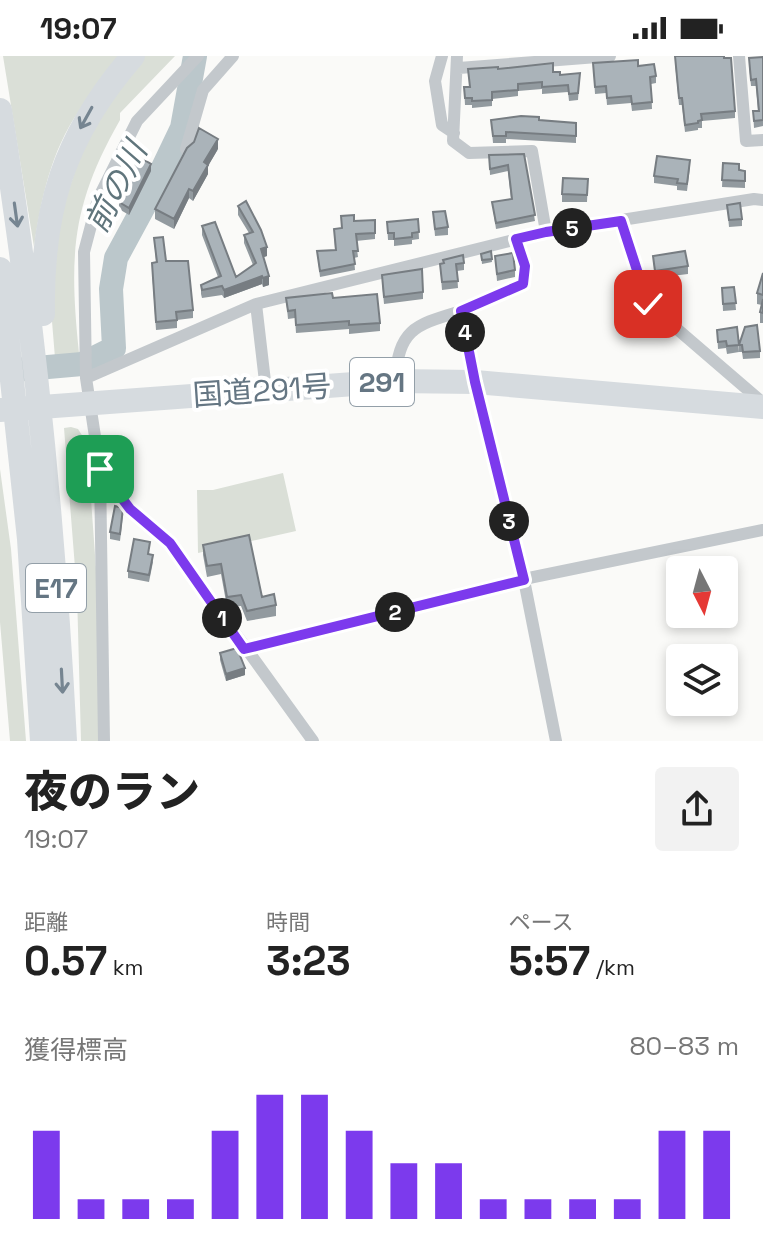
<!DOCTYPE html>
<html lang="ja">
<head>
<meta charset="utf-8">
<style>
  :root { --surface:#fff; --page:#f2f2f2; --text:#222; --muted:#767676; --accent:#7c3aed }
  body { margin:0; font-family:"Space Grotesk","Noto Sans JP",sans-serif; background:var(--page); color:var(--text); height:100vh; display:flex; flex-direction:column; font-size:30px; white-space:nowrap }
  * { box-sizing:border-box; margin:0 }
  p { font-size:26px; color:var(--muted) }
  .icon { flex:none; width:44px; height:44px; fill:none; stroke:currentColor; stroke-width:2; stroke-linecap:round; stroke-linejoin:round }
  .map { position:relative; height:685px; overflow:hidden }
  .sheet { display:flex; flex-direction:column; background:var(--surface); flex:1 }
  .sheet>* { flex:none }
  .needle { width:52px; rotate:174deg }
  .tools { position:absolute; left:666px; top:500px; display:grid; gap:16px }
  .tools a { display:grid; place-items:center; width:72px; height:72px; border-radius:8px; background:var(--surface); box-shadow:0 4px 12px #0003; font-size:40px }
  .pin { position:absolute; display:grid; place-items:center; width:68px; height:68px; color:#fff; margin:-34px; border-radius:16px; box-shadow:0 4px 12px #0006 }
  .km { position:absolute; width:40px; height:40px; margin:-20px; border-radius:50%; background:#222; color:#fff; font-size:22px; line-height:40px; text-align:center }
  .round { display:grid; place-items:center; flex:none; width:84px; height:84px; border-radius:8px; background:var(--page) }
  .head { display:flex; align-items:center; justify-content:space-between; height:136px; padding:0 24px }
  h1 { font-size:44px; font-weight:800; line-height:60px }
  .metrics { display:grid; grid-template-columns:repeat(3,1fr); gap:12px; height:136px; padding:8px 24px }
  .metrics div { display:grid; align-content:center }
  .metrics b { font-size:40px; font-weight:800 }
  .metrics small { font-size:22px; font-weight:400 }
  .metrics p { font-size:22px }
  .chart { height:224px; padding:16px 24px }
  .chart p { display:flex; justify-content:space-between }
  .chart svg { width:100%; height:144px; margin-top:8px; stroke:var(--accent); stroke-width:6 }
  .status { display:flex; justify-content:space-between; align-items:center; height:56px; padding:0 40px; background:var(--surface); direction:ltr }
  .status svg { height:22px; fill:currentColor }
  .map>svg:first-child { display:block }
  .green { fill:#dadfd7 }
  .lines { fill:none; stroke-linecap:round; stroke-linejoin:round }
  .river { stroke:#bbc7cb; stroke-width:24 }
  .street { stroke:#c3c8cc; stroke-width:12 }
  .highway { stroke:#d6dbdf; stroke-width:24 }
  .wall { fill:#929a9f }
  .shaded-wall { fill:#777d82 }
  .building { fill:#aab3b9; stroke:#777d82; stroke-width:2 }
  .oneway { stroke:#768591 }
  .route-casing { stroke:#fff; stroke-width:16 }
  .route { stroke:#7c3aed; stroke-width:10 }
  .labels { text-anchor:middle; stroke-width:8; stroke-linejoin:round; paint-order:stroke }
  .shield { fill:#fff; stroke:#939fa8; stroke-width:2 }
  .shield-label { font-size:28px; font-weight:bold; fill:#657683 }
  .street-label { font-size:30px; fill:#657683; stroke:#fff }
  .water-label { font-size:32px; font-style:italic; fill:#60757c; stroke:#fff }
</style>
</head>
<body>
<div class="status"><b>19:07</b><svg viewBox="0 0 49 12"><path d="M0 12V9h3v3zM5 12V6h3v6zM10 12V3h3v9zM15 12V0h3v12zM26 1h20v11H26zM47 4h2v5h-2z"/></svg></div>
<div class="map">
<svg width="763" height="685" viewBox="0 0 763 685">
  <rect width="100%" height="100%" fill="#fafaf8"/>
  <path class="green" d="M3,0h119c-15,18 -30,36 -43,55 -28,40 -38,88 -45,136z
    M144,0h31l-55,57v7c-49,86 -51,136 -41,233l-11,4 -13,1 -4,-49 3,-74 34,-103z
    M71,371l7,2 9,14 10,140 3,158h-19l-4,-148 -13,-165z
    M0,413l11,80 15,192h-16l-10,-119z
    M283,417l13,58 -98,22 -1,-63h16z"/>
  <g class="lines">
    <path class="river" d="M14,314l68,-6 32,-16 -3,-59 5,-31 33,-61 33,-69 13,-72"/>
    <path class="street" d="M442,0l-7,25 7,44 12,8
      M457,0l-4,85 16,12 63,-2 14,81
      M739,0l7,85 17,-1
      M459,12l151,-12
      M186,93l17,-59 30,-34
      M621,165l27,83 115,99
      M516,183l9,27 -2,18 -62,27 14,71 49,198 32,161
      M256,248l10,86
      M86,322l170,-74 290,-72 208,-33 9,1
      M395,325c4,-53 20,-56 66,-70
      M100,413l30,40 40,34 143,198
      M524,523l239,-49
      M244,593l280,-69
      M104,685l-4,-272 -14,-91 -2,-126 14,-53 39,-78 61,-65"/>
    <path class="highway" d="M0,54c34,209 54,419 65,631
      M0,213l29,270 13,202
      M43,258c-2,-104 21,-179 90,-258
      M0,354l395,-29 80,1 288,25"/>
  </g>
  <path class="wall" d="M763,1v69l-9,2 -1,-17h5l-2,-25h-5l-2,-21z
    M593,7l45,3 18,10v7l-5,1 1,25 -20,2 -1,-8 -24,2 -1,-12 -11,1z
    M675,7l60,48v7l-33,3v7h-4v2l-13,2 -3,-27h-3z
    M468,13l85,3 7,3 20,-2 -2,27 -9,1 -1,-9 -26,2v-5l-24,2v5l-26,3v7l-20,2v-3h-7l-1,-18h6z
    M491,64l85,3v20l-70,-4v4h-13z
    M218,93l-10,17v8l-15,27 -4,-3 -15,31 -19,-10v-10z
    M524,98l11,67 -39,8 -4,-27 19,-3 -3,-28 -18,4 -1,-20z
    M723,107l22,8v17l-23,-1z
    M690,111l-3,24 -10,-1v-4l-23,-3v-7z
    M151,115l-22,44 -10,-6v-7l4,-7 -1,-1v-7z
    M588,123l-1,23h-25v-8z
    M727,149l15,14v7l-13,1z
    M238,150l29,50 -4,1 6,28 -6,2 -1,-3 -38,14 -2,-3 -20,3 -1,-4v-9l17,-8 -16,-42v-9l34,51 17,-12 -9,-22v-8l5,-2 -11,-18z
    M433,156l15,15v8l-13,1z
    M418,163l1,20 -7,1v4l-18,2v-6h-6l-1,-18z
    M375,164v19l-19,2 2,16 -4,1 1,12 -35,7 -3,-26 18,-1 -1,-21 7,-1 13,-7z
    M154,182l39,72v8l-16,2v8l-21,2 -4,-59 4,-9z
    M491,195l1,11 -10,2 -1,-10z
    M495,200l20,14v7l-18,4z
    M653,200l35,10v8l-33,4z
    M464,207v7l-7,1 1,17 -16,2 -2,-26z
    M763,217v50h-3v-11l2,-7 -5,-1v-11z
    M382,226l41,10v7l-39,5z
    M734,231l2,23 -13,1 -1,-23z
    M286,242h47l47,25v8l-31,3v-5l-53,4 -1,-15 -7,1z
    M737,271l2,25 -12,2 -1,-6 -8,1 -1,-19z
    M745,271l15,24v7l-17,1 -1,-7h-3v-7z
    M123,459l-3,26 -10,-2v-7z
    M203,489l59,52 14,8v11l-29,5 -6,-15 -14,1 -6,-33 -14,3 -4,-22z
    M149,498l4,8 -4,20 -21,-4v-7z
    M220,597l25,22 -19,6 -6,-21z"/>
  <path class="shaded-wall" d="M218,83v10l-10,17v8l-15,27v-10l11,-29z
    M151,108v7l-22,44v-7z
    M189,133v9l-15,31v-10z
    M267,191v9l-6,2v-9z
    M262,220v8l-38,14v-8z
    M269,220v9l-6,2v-9z
    M245,612v7l-19,6v-7z"/>
  <path class="building" d="M675,0h49v2h7l4,53 -34,3 1,6 -4,1v2l-13,2 -3,-27h-3z
    M763,1v63l-9,1 -1,-10h6l-3,-32 -5,1 -2,-22z
    M638,4v6l16,-2 2,12 -6,1 2,25 -20,2 -1,-8 -24,2 -1,-12 -11,1 -2,-24z
    M553,7v9h7v3l20,-2 -2,20 -9,1 -1,-9 -26,2v-5l-24,2v6l-26,2v8l-20,1v-3h-7l-1,-11h6l-2,-18 30,-2v2z
    M521,60l18,1v3l37,3v13l-70,-4v4h-13l-2,-16z
    M199,72l19,11 -14,23 4,3 -15,26 -4,-2 -15,30 -19,-10 32,-61 7,-6z
    M524,98l11,61 -39,8 -4,-21 20,-3 -4,-34 -18,4 -1,-14z
    M657,100l33,4 -3,24 -10,-1 1,-4 -24,-3z
    M139,101l12,7 -22,44 -10,-6 7,-12 -4,-3z
    M723,107l16,1v6l6,1v10l-23,-1z
    M563,122l25,1 -1,16 -25,-1z
    M246,145l15,29 6,17 -6,2 8,27 -6,2 -1,-2 -38,14 -2,-4 -20,4 -1,-5 20,-9 -19,-50 13,-4 21,55 20,-14 -12,-28 9,-3 -15,-26z
    M740,147l2,16 -13,1 -2,-15z
    M445,155l3,16 -13,2 -2,-17z
    M354,159v6l21,-1v13l-19,1 2,17h-5l2,13 -35,7 -3,-20 19,-1 -2,-21 8,-1 -1,-12z
    M418,163l1,13 -7,1v4l-18,2v-6h-6l-1,-11z
    M163,181l3,24h22l5,49 -17,2 1,8 -21,2 -4,-59 5,-1 -3,-24z
    M491,195l1,8 -10,1 -1,-6z
    M685,195l3,15 -33,5 -2,-15z
    M513,197l2,17 -18,4 -2,-18z
    M463,199l1,8 -8,1 2,17 -16,1 -2,-18 4,-1 -1,-3z
    M422,213l1,23 -39,5 -2,-22z
    M763,217v22l-6,-2z
    M734,231l2,16 -13,1 -1,-16z
    M332,237l1,5 44,-4 3,29 -31,2v-4l-53,4 -1,-15 -7,1 -2,-13z
    M763,243v14l-3,-1z
    M757,269l3,26 -17,1 -1,-7h-3l6,-18z
    M737,271l2,18 -12,1 -1,-5 -8,1 -1,-12z
    M115,450l8,2 -3,26 -10,-2z
    M249,479l13,62 12,-3 2,11 -29,6 -6,-16 -14,2 -6,-33 -14,2 -4,-21z
    M134,483l16,3 -2,12 5,1 -4,20 -21,-4z
    M237,592l8,20 -19,6 -6,-21z"/>
  <defs><path id="oneway-shaft" d="M-6 0H5M1.5-3L5.5 0L1.5 3" fill="none" stroke-width="1.6" stroke-linecap="round" stroke-linejoin="round" transform="scale(2)"/></defs>
  <g class="oneway">
    <use href="#oneway-shaft" transform="translate(86 62) rotate(119)"/>
    <use href="#oneway-shaft" transform="translate(16 159) rotate(82)"/>
    <use href="#oneway-shaft" transform="translate(62 625) rotate(87)"/>
  </g>
  <g class="lines">
    <defs>
      <path id="route" d="M100,413l30,40 40,34 74,106 280,-69 -49,-198 -14,-71 62,-27 2,-18 -9,-27 30,-7 75,-11 27,83"/>
    </defs>
    <use href="#route" class="route-casing"/>
    <use href="#route" class="route"/>
  </g>
  <g class="labels">
    <g class="shield">
      <rect x="350" y="302" width="64" height="48" rx="6"/>
      <rect x="26" y="508" width="60" height="48" rx="6"/>
    </g>
    <g class="shield-label">
      <text x="382" y="336">291</text>
      <text x="56" y="542">E17</text>
    </g>
    <g class="street-label">
      <text transform="translate(262 335) rotate(-4)" y="10">国道291号</text>
    </g>
    <g class="water-label">
      <text transform="translate(116 131) rotate(-63)" y="11">前の川</text>
    </g>
  </g>
</svg>
<div class="tools">
<a><svg class="needle" viewBox="-14 -14 28 28"><path d="M0-13l5 13h-10z" fill="#e53935"/><path d="M0 13l5-13h-10z" fill="#767676"/></svg></a>
<a><svg class="icon" aria-label="layers" viewBox="0 0 24 24"><path d="M12 4l9 5-9 5-9-5zM3 14l9 5 9-5"/></svg></a>
</div>
<div class="pin" style="left:100px;top:413px;background:#1e9e55"><svg class="icon" aria-label="arrive" viewBox="0 0 24 24"><path d="M6 21V4h12l-3 4 3 4H6"/></svg></div>
<div class="pin" style="left:648px;top:248px;background:#d93025"><svg class="icon" aria-label="check" viewBox="0 0 24 24"><path d="M5 12l5 5 9-10"/></svg></div>
<b class="km" style="left:222px;top:562px">1</b>
<b class="km" style="left:395px;top:556px">2</b>
<b class="km" style="left:509px;top:465px">3</b>
<b class="km" style="left:465px;top:276px">4</b>
<b class="km" style="left:572px;top:172px">5</b>
</div>
<section class="sheet">
<div class="head"><div><h1>夜のラン</h1><p>19:07</p></div><a class="round"><svg class="icon" aria-label="share" viewBox="0 0 24 24"><path d="M12 15V3M7 8l5-5 5 5M5 13v7h14v-7"/></svg></a></div>
<div class="metrics">
<div><p>距離</p><b>0.57<small> km</small></b></div>
<div><p>時間</p><b>3:23</b></div>
<div><p>ペース</p><b>5:57<small> /km</small></b></div>
</div>
<div class="chart"><p><span>獲得標高</span>80–83 m</p>
<svg viewBox="0 0 160 44" preserveAspectRatio="none"><path d="M5 44V17M15 44V38M25 44V38M35 44V38M45 44V17M55 44V6M65 44V6M75 44V17M85 44V27M95 44V27M105 44V38M115 44V38M125 44V38M135 44V38M145 44V17M155 44V17"/></svg>
</div>
</section>
</body>
</html>
